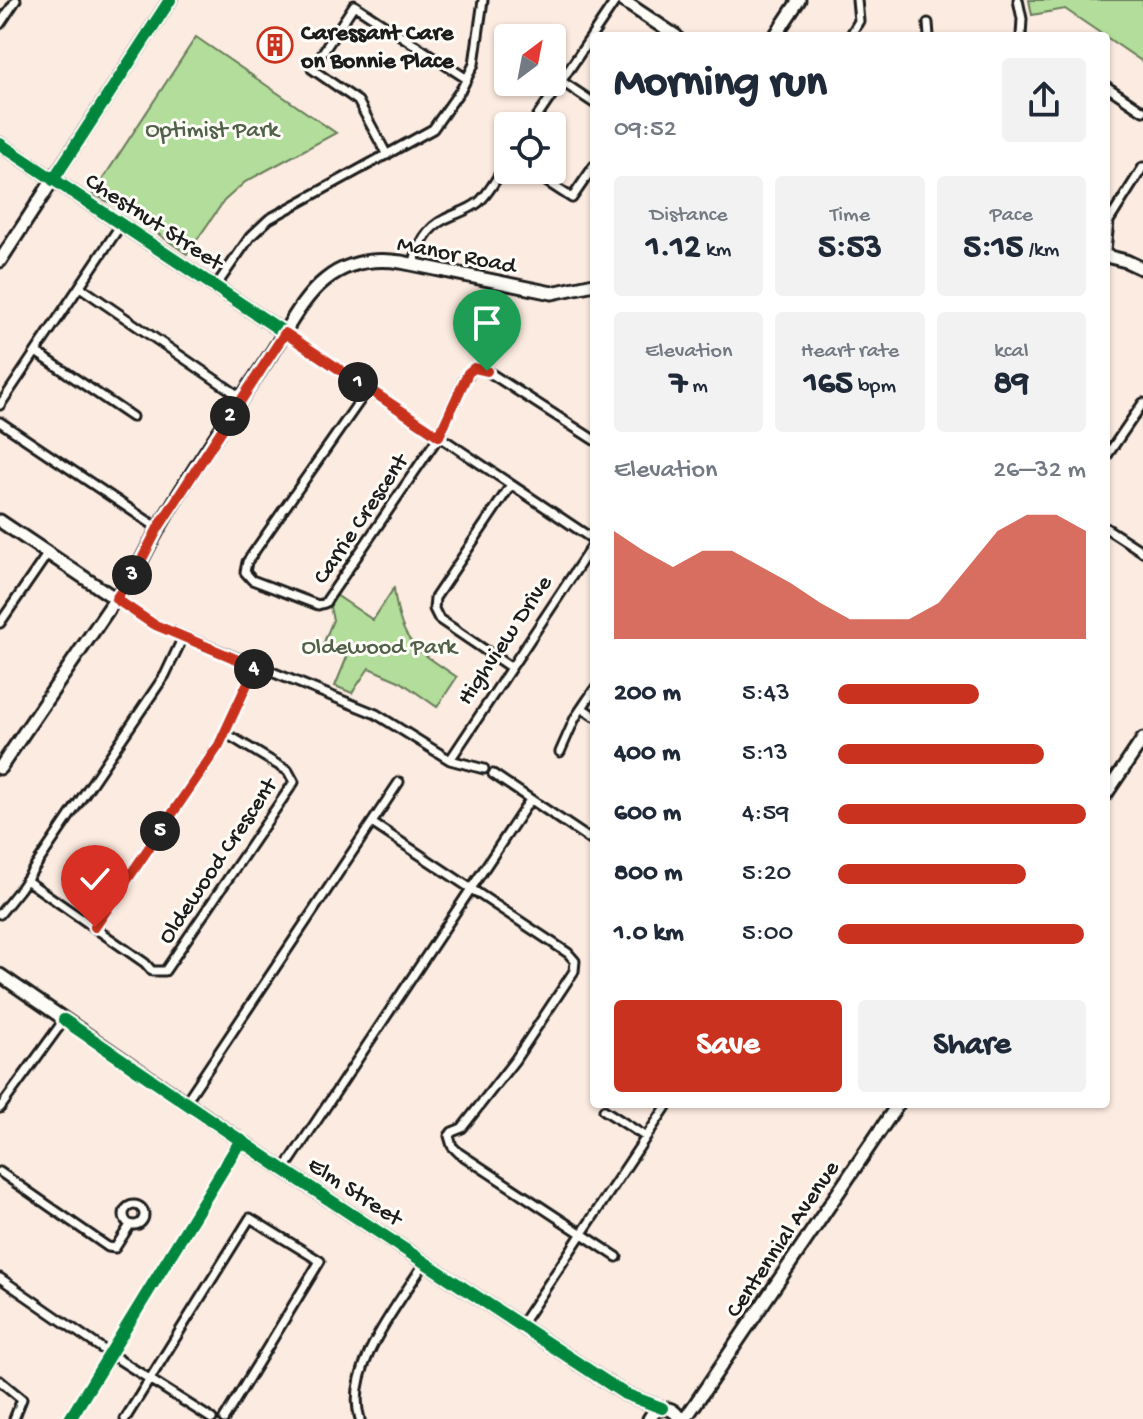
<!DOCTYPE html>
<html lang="en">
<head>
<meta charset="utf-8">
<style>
  :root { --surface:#fff; --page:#f2f2f3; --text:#1f2937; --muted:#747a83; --accent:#c8321e }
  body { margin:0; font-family:"Gochi Hand",sans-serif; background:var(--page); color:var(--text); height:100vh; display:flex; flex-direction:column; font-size:30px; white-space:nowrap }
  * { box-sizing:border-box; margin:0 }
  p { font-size:26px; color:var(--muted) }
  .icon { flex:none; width:44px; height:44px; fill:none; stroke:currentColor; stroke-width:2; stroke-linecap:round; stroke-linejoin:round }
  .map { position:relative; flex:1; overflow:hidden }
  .panel { position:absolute; left:590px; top:32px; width:520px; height:1076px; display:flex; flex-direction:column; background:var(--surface); border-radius:8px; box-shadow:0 2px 6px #0004 }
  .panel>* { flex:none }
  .needle { width:52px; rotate:32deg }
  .fabs { position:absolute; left:494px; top:24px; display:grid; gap:16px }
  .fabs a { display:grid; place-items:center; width:72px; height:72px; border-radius:8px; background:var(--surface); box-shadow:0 2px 6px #0004; font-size:40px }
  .pin { position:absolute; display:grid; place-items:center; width:68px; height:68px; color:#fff; margin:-82px -34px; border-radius:50% 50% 50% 0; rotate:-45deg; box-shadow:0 0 8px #0007 }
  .pin .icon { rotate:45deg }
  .km { position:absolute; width:40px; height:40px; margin:-20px; border-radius:50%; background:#222; color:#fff; font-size:22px; line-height:40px; text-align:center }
  .round { display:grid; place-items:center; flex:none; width:84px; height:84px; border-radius:8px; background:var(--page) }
  .overview { display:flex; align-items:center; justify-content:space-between; height:136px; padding:0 24px }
  h1 { font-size:44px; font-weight:700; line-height:60px }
  .stats { display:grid; grid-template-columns:repeat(3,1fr); gap:12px; height:136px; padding:8px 24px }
  .stats div { display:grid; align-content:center; border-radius:8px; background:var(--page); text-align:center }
  .stats b { font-size:34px; font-weight:700 }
  .stats small { font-size:22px; font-weight:400 }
  .stats p { font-size:22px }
  .chart { height:224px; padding:16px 24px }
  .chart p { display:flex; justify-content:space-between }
  .chart svg { width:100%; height:144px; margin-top:8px; fill:var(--accent); opacity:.7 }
  .cta { display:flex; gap:16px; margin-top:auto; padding:16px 24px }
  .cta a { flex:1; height:92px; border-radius:8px; background:var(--accent); color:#fff; font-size:32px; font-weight:700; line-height:92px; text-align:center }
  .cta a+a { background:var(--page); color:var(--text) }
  ul { padding:0 24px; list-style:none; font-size:26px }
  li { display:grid; grid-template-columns:128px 96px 1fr; align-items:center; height:60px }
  li i { height:20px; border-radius:10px; background:var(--accent) }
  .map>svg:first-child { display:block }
  .green { fill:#b3dd9a; stroke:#687c5b; stroke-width:2 }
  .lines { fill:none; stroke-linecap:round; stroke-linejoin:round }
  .street-casing { stroke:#1c1c1c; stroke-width:13 }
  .secondary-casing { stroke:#1c1c1c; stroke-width:17 }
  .street { stroke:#fdfcf7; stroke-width:7 }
  .secondary { stroke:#fdfcf7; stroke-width:11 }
  .cycleway-casing { stroke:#fdfcf7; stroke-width:17 }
  .cycleway { stroke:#00873e; stroke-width:12 }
  .route-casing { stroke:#fff; stroke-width:16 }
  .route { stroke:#c8321e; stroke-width:10 }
  .labels { text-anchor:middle; stroke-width:6; stroke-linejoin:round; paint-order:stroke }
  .poi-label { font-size:24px; font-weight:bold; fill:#1c1c1c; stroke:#fdfcf7; text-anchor:start }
  .park-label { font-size:24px; fill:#516048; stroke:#fdfcf7 }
  .street-label { font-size:24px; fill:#1c1c1c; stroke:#fdfcf7 }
</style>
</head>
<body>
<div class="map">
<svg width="1143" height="1419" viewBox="0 0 1143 1419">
  <rect width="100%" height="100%" fill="#fcebe0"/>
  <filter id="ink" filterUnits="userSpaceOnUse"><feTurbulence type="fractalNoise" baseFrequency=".0125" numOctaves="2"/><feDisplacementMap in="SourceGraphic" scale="16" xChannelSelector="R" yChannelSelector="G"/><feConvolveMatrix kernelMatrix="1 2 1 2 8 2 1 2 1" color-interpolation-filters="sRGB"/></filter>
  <g filter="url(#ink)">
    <path class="green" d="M1029,0h114v62l-78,-53 -33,6z
      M196,37l140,96 -91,49 -21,19 -37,53 -60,-42 -34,-18z
      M394,588c6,55 20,60 63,89l-20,30 -36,-25 -32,-14 -17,25 -17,-7 12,-29 -25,-10 11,-27 -3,-13 6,-12 37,25z"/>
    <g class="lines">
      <defs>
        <path id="street" d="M1018,0l4,19 -1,17
          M928,23l1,13
          M0,24l16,-24
          M850,36l9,-15 -2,-21
          M561,81l33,22
          M1106,86l37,25
          M531,126l85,-126
          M387,155l-29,-54 -46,-32 42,-64 113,74
          M529,170l43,28 22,-32
          M1106,251l3,-30 34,-54
          M413,264c6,-19 13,-36 32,-45 11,-6 23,-8 34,-17 12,-11 20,-28 29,-42
          M216,286l34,-49 19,-18 164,-90 29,-41 12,-24 9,-64
          M80,287l162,111
          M285,333l309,207
          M36,352l96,65
          M368,389l-121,173 -2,10 7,8 66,25 7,-2 114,-167 25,-56 10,-12 13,3 107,69
          M0,405l122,-182
          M0,422l158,106
          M1106,457l37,-54
          M1106,528l37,24
          M116,599l37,25 223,90 74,46 144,-217
          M0,623l48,-70
          M510,667l-71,-48 -5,-10 1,-11 76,-113
          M582,708l12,8
          M560,752l15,-34 19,-28
          M450,760l34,9
          M493,774l101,68
          M372,823l196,130 7,8 -1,10 -59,89 -53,68 -10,4 -3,4 3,10 7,7 158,104
          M26,880l119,83 7,8h13l129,-189 -6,-11 -63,-38
          M0,914l20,-25 145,-214 18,-38
          M95,927l124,-182 36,-78
          M185,1103l214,-321
          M0,1108l64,-88
          M604,1110l42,27
          M284,1170l246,-370
          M0,1172l108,75 7,1 15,-23
          M124 1215a10 10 0 1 1 20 0a10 10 0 1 1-20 0Z
          M0,1278l107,74 105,67
          M521,1325l147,-221
          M0,1381l22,18 -8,20
          M125,1419l125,-201 70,43 -96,158
          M360,1419c-16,-50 39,-115 65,-157"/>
        <path id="secondary" d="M622,0l54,36
          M775,36l24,-36
          M0,144l285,189
          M1106,256l20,5 17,8
          M0,261l170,-261
          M0,521l116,78
          M0,768l140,-205c37,-73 86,-141 131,-209 16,-24 31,-56 54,-74 22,-18 49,-22 76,-18l151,31 42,-9
          M1106,794l37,-55
          M0,975l284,195 341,224 37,14
          M649,1419c8,-14 23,-14 31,0
          M685,1419l213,-315"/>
      </defs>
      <use href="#street" class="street-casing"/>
      <use href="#secondary" class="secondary-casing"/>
      <use href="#street" class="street"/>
      <use href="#secondary" class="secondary"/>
      <defs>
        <path id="cycleway" d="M0,144l285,189
          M53,180l117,-180
          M64,1020l220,150 341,224 37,14
          M70,1419l171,-279"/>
      </defs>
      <use href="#cycleway" class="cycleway-casing"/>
      <use href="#cycleway" class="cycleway"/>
    </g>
  </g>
  <g class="lines" filter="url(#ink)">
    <defs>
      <path id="route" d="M95,927l124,-182 36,-78 -102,-43 -37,-25 24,-36 18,-35 127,-195 154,103 29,-63 6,-5 13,3"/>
    </defs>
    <use href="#route" class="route-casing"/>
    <use href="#route" class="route"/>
  </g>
  <defs>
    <symbol id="building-ring" viewBox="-11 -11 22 22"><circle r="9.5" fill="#fdfcf7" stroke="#c8321e" stroke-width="1.5"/><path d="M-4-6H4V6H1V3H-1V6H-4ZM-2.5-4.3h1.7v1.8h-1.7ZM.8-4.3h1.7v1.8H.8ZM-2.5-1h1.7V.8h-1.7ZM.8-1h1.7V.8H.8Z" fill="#c8321e"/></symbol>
  </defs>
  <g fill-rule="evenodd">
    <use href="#building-ring" x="255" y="25" width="40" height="40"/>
  </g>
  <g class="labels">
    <g class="poi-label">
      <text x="301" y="39">Caressant Care<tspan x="301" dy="28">on Bonnie Place</tspan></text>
    </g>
    <g class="park-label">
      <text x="212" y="136">Optimist Park</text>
      <text x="379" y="653">Oldewood Park</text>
    </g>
    <g class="street-label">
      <text transform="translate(155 220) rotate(33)" y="8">Chestnut Street</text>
      <text transform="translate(457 253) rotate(11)" y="8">Manor Road</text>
      <text transform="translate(359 518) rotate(-56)" y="8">Carrie Crescent</text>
      <text transform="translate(503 639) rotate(-56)" y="8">Highview Drive</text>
      <text transform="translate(216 860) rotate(-56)" y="8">Oldewood Crescent</text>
      <text transform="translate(356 1190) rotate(33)" y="8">Elm Street</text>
      <text transform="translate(781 1238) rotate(-56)" y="8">Centennial Avenue</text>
    </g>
  </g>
</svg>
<div class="fabs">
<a><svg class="needle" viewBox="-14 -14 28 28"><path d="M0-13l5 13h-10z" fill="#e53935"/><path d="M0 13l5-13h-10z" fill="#747a83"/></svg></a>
<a><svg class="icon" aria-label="locate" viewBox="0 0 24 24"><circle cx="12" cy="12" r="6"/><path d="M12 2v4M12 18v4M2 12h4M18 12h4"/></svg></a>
</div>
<div class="pin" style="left:487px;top:371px;background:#1e9e55"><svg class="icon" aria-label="arrive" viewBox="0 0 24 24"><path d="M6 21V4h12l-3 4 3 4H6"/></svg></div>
<div class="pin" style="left:95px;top:927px;background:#d93025"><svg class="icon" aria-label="check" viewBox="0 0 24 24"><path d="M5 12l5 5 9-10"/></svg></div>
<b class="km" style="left:358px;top:382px">1</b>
<b class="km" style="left:230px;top:416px">2</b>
<b class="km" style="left:132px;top:575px">3</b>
<b class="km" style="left:254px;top:669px">4</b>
<b class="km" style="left:160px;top:831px">5</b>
<section class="panel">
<div class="overview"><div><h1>Morning run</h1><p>09:52</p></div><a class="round"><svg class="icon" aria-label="share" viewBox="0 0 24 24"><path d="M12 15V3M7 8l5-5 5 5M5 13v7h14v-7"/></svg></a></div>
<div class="stats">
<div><p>Distance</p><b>1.12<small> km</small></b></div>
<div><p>Time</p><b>5:53</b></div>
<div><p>Pace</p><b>5:15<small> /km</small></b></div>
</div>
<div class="stats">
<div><p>Elevation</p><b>7<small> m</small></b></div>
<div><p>Heart rate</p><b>165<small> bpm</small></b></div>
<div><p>kcal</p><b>89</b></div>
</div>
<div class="chart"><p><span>Elevation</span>26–32 m</p>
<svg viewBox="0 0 160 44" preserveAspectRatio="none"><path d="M0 44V11L10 17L20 22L30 17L40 17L50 22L60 27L70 33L80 38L90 38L100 38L110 33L120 22L130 11L140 6L150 6L160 11V44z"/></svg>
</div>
<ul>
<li><b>200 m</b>5:43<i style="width:57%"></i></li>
<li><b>400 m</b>5:13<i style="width:83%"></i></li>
<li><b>600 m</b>4:59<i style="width:100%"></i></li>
<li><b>800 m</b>5:20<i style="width:76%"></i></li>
<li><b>1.0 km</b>5:00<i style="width:99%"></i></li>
</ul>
<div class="cta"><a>Save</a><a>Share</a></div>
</section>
</div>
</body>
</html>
